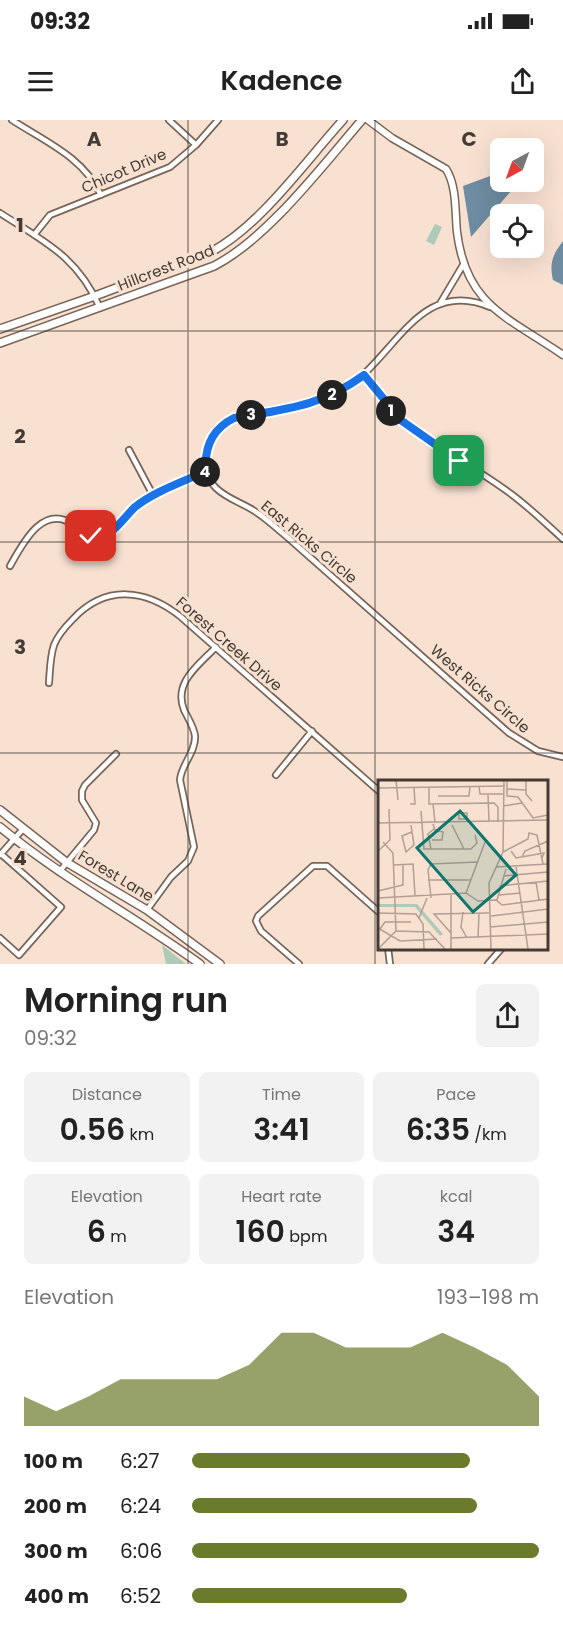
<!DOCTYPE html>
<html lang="en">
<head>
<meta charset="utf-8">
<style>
  :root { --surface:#fff; --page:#f2f2f2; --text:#222; --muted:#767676; --accent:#6a7c2b }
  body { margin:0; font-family:Poppins,sans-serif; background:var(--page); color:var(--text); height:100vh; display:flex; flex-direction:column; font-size:22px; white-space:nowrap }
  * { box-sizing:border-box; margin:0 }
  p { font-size:20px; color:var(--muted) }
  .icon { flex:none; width:33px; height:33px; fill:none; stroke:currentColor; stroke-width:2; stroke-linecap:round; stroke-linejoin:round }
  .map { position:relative; height:844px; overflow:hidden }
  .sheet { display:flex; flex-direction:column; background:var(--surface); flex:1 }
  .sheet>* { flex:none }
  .needle { width:39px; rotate:221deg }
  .tools { position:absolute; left:490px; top:18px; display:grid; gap:12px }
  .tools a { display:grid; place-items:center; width:54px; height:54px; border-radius:9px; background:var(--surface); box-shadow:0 6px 24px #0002; font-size:30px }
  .pin { position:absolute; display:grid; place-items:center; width:51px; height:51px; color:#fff; margin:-26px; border-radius:12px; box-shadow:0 3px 9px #0006 }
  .km { position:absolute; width:30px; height:30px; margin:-15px; border-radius:50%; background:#222; color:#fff; font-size:16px; line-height:30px; text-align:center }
  .round { display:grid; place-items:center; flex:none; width:63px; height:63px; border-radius:9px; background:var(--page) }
  .head { display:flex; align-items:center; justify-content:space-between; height:102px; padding:0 24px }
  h1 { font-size:33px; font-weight:600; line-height:45px }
  .stats { display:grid; grid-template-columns:repeat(3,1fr); gap:9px; height:102px; padding:6px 24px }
  .stats div { display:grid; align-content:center; border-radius:9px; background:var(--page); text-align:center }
  .stats b { font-size:30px; font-weight:600 }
  .stats small { font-size:16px; font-weight:400 }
  .stats p { font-size:16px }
  .chart { height:168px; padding:12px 24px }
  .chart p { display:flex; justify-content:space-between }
  .chart svg { width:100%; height:108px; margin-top:6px; fill:var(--accent); opacity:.7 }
  ul { padding:0 24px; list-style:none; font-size:20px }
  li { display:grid; grid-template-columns:96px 72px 1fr; align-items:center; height:45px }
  li i { height:15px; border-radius:8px; background:var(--accent) }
  .status { display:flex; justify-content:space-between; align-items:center; height:42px; padding:0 30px; background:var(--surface); direction:ltr }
  .status svg { height:16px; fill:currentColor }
  header { display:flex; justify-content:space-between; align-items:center; height:78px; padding:0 24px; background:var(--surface); font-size:27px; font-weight:600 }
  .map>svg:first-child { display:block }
  .green { fill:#aecbb8 }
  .water { fill:#6e8ca2 }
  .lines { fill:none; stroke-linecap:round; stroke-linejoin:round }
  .minor-casing { stroke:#796557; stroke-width:8 }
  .tertiary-casing { stroke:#796557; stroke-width:9 }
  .secondary-casing { stroke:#796557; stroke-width:10 }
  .minor { stroke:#fff; stroke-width:4.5 }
  .tertiary { stroke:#fff; stroke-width:6 }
  .secondary { stroke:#fff; stroke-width:7 }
  .route-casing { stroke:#fff; stroke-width:12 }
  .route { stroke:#1a73e8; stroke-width:8 }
  .grid { fill:none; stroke:#433b34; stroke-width:1.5; stroke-opacity:0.55 }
  .labels { text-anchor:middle; stroke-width:6; stroke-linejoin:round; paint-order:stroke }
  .street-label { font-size:15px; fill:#433b34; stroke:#f8e1d1 }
  .inset-road { fill:none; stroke:#b09f92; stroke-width:1.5 }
  .view { fill:#0f766e; fill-opacity:0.15; stroke:#0f766e; stroke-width:3 }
  .inset-edge { fill:none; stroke:#433b34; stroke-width:3 }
  .grid-label { font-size:20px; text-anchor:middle; font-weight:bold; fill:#433b34; stroke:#f8e1d1; stroke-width:6; stroke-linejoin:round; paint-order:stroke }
</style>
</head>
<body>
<div class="status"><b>09:32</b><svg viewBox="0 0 49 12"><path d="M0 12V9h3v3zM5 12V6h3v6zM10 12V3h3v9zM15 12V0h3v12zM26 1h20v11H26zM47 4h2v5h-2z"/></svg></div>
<header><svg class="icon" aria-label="menu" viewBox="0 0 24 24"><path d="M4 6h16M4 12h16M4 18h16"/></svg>Kadence<svg class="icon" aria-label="share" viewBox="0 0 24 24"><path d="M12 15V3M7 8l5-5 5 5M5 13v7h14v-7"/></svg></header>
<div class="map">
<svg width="563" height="844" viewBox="0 0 563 844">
  <rect width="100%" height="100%" fill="#f8e1d1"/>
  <path class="green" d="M435,104l7,3 -8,18 -8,-4z
    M162,825l24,19h-20z"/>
  <path class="water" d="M501,52v10h18l-48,55 -8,-51z
    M563,121v44l-10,-5c-4,-17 0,-26 10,-39z"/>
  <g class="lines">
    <defs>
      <path id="minor" d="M12,0c34,22 71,37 89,75
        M169,0l27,25
        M0,93c45,29 78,44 100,95
        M34,115l16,-20 120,-48 26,-22 22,-25
        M441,182l22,-37
        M490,187c-73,-31 -96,55 -149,84 -33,18 -71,21 -107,27 -24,13 -42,47 -18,70 11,11 27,15 40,24 11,7 20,16 30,24l223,197 29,18 25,6
        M365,255c42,63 84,74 142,116 20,14 38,32 56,48
        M129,330l25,47
        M10,446c13,-23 33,-63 64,-41 9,7 17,13 29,11l39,-34 64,-31
        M49,563c1,-13 1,-26 5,-38 4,-10 11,-18 19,-26 33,-35 73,-30 108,-2l199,175
        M276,655l36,-44
        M0,735l23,-26
        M59,752l35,-42 2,-7 -14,-23v-9l3,-6 31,-31
        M147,790l24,-33 17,-16 6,-14 -14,-67c1,-15 16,-28 15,-44 -1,-9 -7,-18 -11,-26 -11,-28 15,-45 32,-63
        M0,818l19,17 42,-48 -60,-53
        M388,828l2,16
        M299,844l-38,-33 -5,-10 2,-5 55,-50h14l53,47
        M488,844l14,-16"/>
      <path id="tertiary" d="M368,0l24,18 54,31c11,17 9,44 11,63 9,74 51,85 106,123"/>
      <path id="secondary" d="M0,209l95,-33 116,-44c49,-26 94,-90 132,-132
        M0,223l214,-77c54,-28 108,-100 148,-146
        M0,690l66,52 81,48 73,54
        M0,707c63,52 134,89 200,137"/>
    </defs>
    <use href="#minor" class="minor-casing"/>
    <use href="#tertiary" class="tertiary-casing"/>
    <use href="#secondary" class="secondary-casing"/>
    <use href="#minor" class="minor"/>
    <use href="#tertiary" class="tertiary"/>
    <use href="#secondary" class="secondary"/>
  </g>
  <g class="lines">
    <defs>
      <path id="route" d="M91,416c19,6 32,-18 44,-29 20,-16 48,-25 71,-36 -2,-24 6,-42 28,-53 52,-9 86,-11 130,-43l38,46 57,40"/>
    </defs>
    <use href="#route" class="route-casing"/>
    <use href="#route" class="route"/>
  </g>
  <path class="grid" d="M188,0v844M375,0v844M0,211h563M0,422h563M0,633h563"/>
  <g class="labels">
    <g class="street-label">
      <text transform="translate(124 51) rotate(-23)" y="5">Chicot Drive</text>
      <text transform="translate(166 148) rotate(-21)" y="5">Hillcrest Road</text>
      <text transform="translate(309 422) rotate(40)" y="5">East Ricks Circle</text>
      <text transform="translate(229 524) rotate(41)" y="5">Forest Creek Drive</text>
      <text transform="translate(480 569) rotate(41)" y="5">West Ricks Circle</text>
      <text transform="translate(116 756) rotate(31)" y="5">Forest Lane</text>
    </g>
  </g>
  <g transform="translate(378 660)">
    <rect width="170" height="170" fill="#f8e1d1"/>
    <path d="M0,124h39l26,30 -3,2 -25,-29h-37z" fill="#aecbb8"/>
    <path class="inset-road" d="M18,0l2,20M129,0v16l11,1 15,21 15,-3M148,0v14l6,7M101,6l1,8h23M51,7v17l65,-1 4,4v15M0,8l127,-2M129,9l19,1M110,15l1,26M60,16h31l1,-9M32,24h5l-1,-17M55,24l2,18M125,26l19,-3M43,31l3,38h47l6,-6 -2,-8M89,39h-8v-6h8v9M0,43l170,-3M33,45l3,20 -8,7 -4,-16 10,-4M74,45l12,24M54,60h10l1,-8 -8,-2 -2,-6M5,62l10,11 3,78M53,69l-3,-15 6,-5M0,71l12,-11 -1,-31M133,71l5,7 28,-5 -2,5M125,72l25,-13 1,-6 8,2 6,29M144,77l3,-6 23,-10M15,85l20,-1 2,31M118,87l52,-3M138,87l12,82M125,96l45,-4M50,100h43M158,102l3,18M121,106l49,-5M0,111l25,-6v-21M88,113l19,-51M73,115v54M121,115l21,-2M0,118l88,-5 12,8 18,-1 6,5 46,-6M53,118l-3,-28 3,-6 46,-2M119,120l9,-31M85,132l-2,15 6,11M0,133l38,1 7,10 1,25M113,136l57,-7M41,138l8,-20M112,147l58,-5M0,148l22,13 37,-2M2,149l5,-7h26M73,153l-17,-19 55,-1M73,158l97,-4M100,158l1,-25M1,168l17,-17 33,1 16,17M113,169l-2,-66 14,-31 1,-72"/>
    <path class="view" d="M82,31l56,64 -43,37 -56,-64z"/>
    <rect width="170" height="170" class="inset-edge"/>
  </g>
  <g class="grid-label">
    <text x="94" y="26">A</text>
    <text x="282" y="26">B</text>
    <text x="469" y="26">C</text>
    <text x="20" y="112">1</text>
    <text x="20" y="323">2</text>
    <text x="20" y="534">3</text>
    <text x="20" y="745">4</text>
  </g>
</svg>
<div class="tools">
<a><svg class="needle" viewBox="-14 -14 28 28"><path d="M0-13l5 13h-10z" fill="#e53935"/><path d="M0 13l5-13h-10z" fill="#767676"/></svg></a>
<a><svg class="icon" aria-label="locate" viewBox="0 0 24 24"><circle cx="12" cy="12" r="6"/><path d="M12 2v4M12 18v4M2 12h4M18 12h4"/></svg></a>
</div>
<div class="pin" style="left:459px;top:341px;background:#1e9e55"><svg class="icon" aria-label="arrive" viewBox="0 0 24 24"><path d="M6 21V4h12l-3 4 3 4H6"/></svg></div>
<div class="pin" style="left:91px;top:416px;background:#d93025"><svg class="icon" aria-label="check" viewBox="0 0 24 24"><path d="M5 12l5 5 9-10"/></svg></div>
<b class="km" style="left:391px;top:291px">1</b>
<b class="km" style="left:332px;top:275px">2</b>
<b class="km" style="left:251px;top:295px">3</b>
<b class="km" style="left:205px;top:352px">4</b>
</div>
<section class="sheet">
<div class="head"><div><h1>Morning run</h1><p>09:32</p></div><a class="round"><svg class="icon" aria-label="share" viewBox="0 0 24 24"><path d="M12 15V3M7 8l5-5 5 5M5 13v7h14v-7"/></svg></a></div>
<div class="stats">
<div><p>Distance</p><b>0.56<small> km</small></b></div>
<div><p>Time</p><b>3:41</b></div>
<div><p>Pace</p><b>6:35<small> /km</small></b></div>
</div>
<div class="stats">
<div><p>Elevation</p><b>6<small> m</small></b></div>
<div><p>Heart rate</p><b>160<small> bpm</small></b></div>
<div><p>kcal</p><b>34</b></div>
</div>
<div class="chart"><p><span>Elevation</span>193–198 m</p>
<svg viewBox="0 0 160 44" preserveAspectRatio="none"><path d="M0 44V32L10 38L20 32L30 25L40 25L50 25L60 25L70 19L80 6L90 6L100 12L110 12L120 12L130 6L140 12L150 19L160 32V44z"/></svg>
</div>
<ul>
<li><b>100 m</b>6:27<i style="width:80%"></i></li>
<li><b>200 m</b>6:24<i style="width:82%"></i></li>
<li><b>300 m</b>6:06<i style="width:100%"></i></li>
<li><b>400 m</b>6:52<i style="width:62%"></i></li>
</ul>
</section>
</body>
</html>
